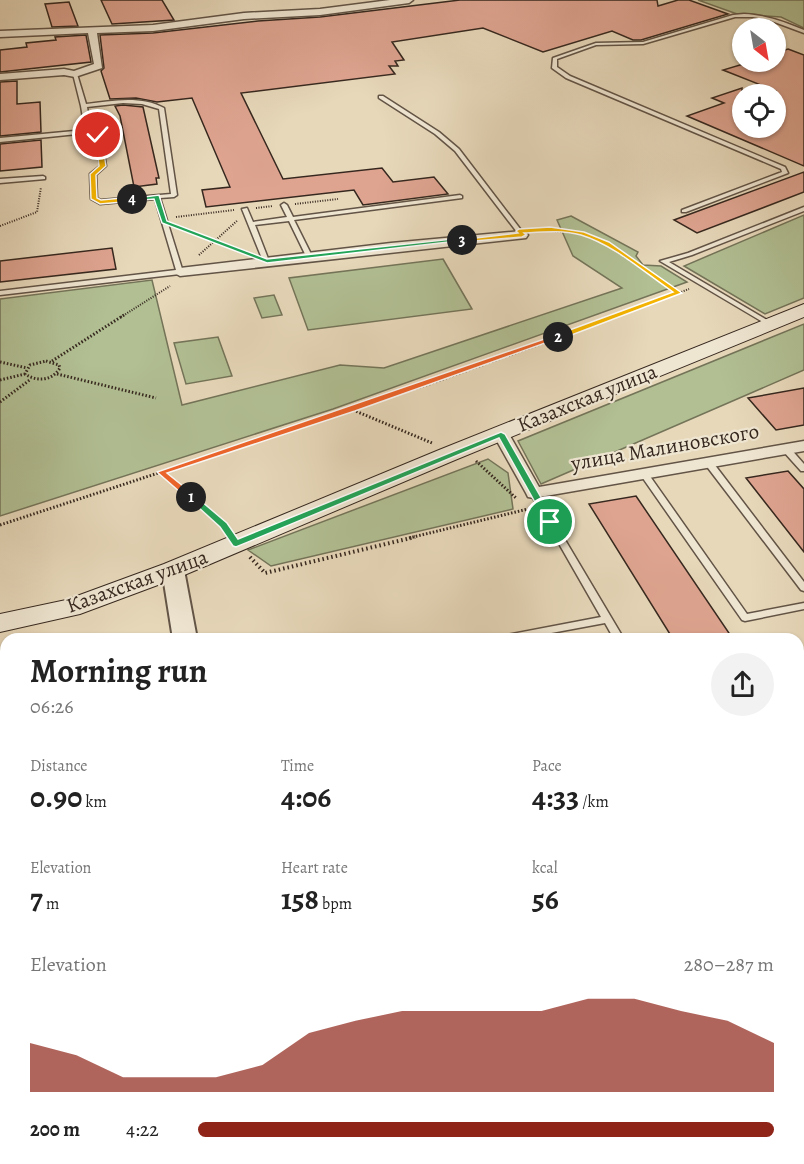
<!DOCTYPE html>
<html lang="en">
<head>
<meta charset="utf-8">
<style>
  :root { --surface:#fff; --page:#f2f2f2; --text:#222; --muted:#767676; --accent:#8f2418 }
  body { margin:0; font-family:Alegreya,serif; background:var(--page); color:var(--text); height:100vh; display:flex; flex-direction:column; font-size:22px; white-space:nowrap }
  * { box-sizing:border-box; margin:0 }
  p { font-size:20px; color:var(--muted) }
  .icon { flex:none; width:33px; height:33px; fill:none; stroke:currentColor; stroke-width:2; stroke-linecap:round; stroke-linejoin:round }
  .map { position:relative; flex:1; overflow:hidden }
  .panel { position:absolute; left:0px; top:633px; width:804px; height:531px; display:flex; flex-direction:column; background:var(--surface); border-radius:18px 18px 0 0; box-shadow:0 2px 4px #0004 }
  .panel>* { flex:none }
  .needle { width:39px; rotate:149deg }
  .controls { position:absolute; left:732px; top:18px; display:grid; gap:12px }
  .controls a { display:grid; place-items:center; width:54px; height:54px; border-radius:50%; background:var(--surface); box-shadow:0 2px 4px #0004; font-size:30px }
  .pin { position:absolute; display:grid; place-items:center; width:51px; height:51px; color:#fff; margin:-26px; border:3px solid #fff; border-radius:50%; box-shadow:0 2px 6px #0007 }
  .km { position:absolute; width:30px; height:30px; margin:-15px; border-radius:50%; background:#222; color:#fff; font-size:16px; line-height:30px; text-align:center }
  .round { display:grid; place-items:center; flex:none; width:63px; height:63px; border-radius:32px; background:var(--page) }
  .head { display:flex; align-items:center; justify-content:space-between; height:102px; padding:0 30px }
  h1 { font-size:33px; font-weight:700; line-height:45px }
  .figures { display:grid; grid-template-columns:repeat(3,1fr); gap:9px; height:102px; padding:6px 30px }
  .figures div { display:grid; align-content:center }
  .figures b { font-size:30px; font-weight:700 }
  .figures small { font-size:16px; font-weight:400 }
  .figures p { font-size:16px }
  .chart { height:168px; padding:12px 30px }
  .chart p { display:flex; justify-content:space-between }
  .chart svg { width:100%; height:108px; margin-top:6px; fill:var(--accent); opacity:.7 }
  ul { padding:0 30px; list-style:none; font-size:20px }
  li { display:grid; grid-template-columns:96px 72px 1fr; align-items:center; height:45px }
  li i { height:15px; border-radius:8px; background:var(--accent) }
  .map>svg:first-child { display:block }
  .green { fill:#b1bf93; stroke:#747459; stroke-width:1.5 }
  .building { fill:#dea490; stroke:#36281f; stroke-width:1.5 }
  .lines { fill:none; stroke-linecap:round; stroke-linejoin:round }
  .service-casing { stroke:#625446; stroke-width:3 }
  .minor-casing { stroke:#625446; stroke-width:3 }
  .tertiary-casing { stroke:#625446; stroke-width:4 }
  .secondary-casing { stroke:#36281f; stroke-width:2 }
  .path-far2 { stroke:#36281f; stroke-width:2; stroke-dasharray:1 1.5; stroke-linecap:butt }
  .path-far1 { stroke:#36281f; stroke-width:3; stroke-dasharray:1.5 2; stroke-linecap:butt }
  .path { stroke:#36281f; stroke-width:4; stroke-dasharray:1.5 3; stroke-linecap:butt }
  .service { fill:#efe6d2; fill-rule:evenodd }
  .minor { fill:#efe6d2; fill-rule:evenodd }
  .tertiary { fill:#efe6d2; fill-rule:evenodd }
  .secondary { fill:#efe6d2; fill-rule:evenodd }
  .split-1 { fill:#22a559; stroke:#fff; stroke-width:1.5 }
  .split-2 { fill:#f0652b; stroke:#fff; stroke-width:1.5 }
  .split-3 { fill:#f5b400; stroke:#fff; stroke-width:1.5 }
  .split-4 { fill:#22a559; stroke:#fff; stroke-width:1.5 }
  .split-5 { fill:#f5b400; stroke:#fff; stroke-width:1.5 }
  .labels { text-anchor:middle; stroke-width:4.5; stroke-linejoin:round; paint-order:stroke }
  .street-label { font-size:21px; fill:#36281f; stroke:#efe6d2 }
</style>
</head>
<body>
<div class="map">
<svg width="804" height="1164" viewBox="0 0 804 1164">
  <rect width="100%" height="100%" fill="#e7d8ba"/>
  <filter id="stains"><feTurbulence type="fractalNoise" baseFrequency=".00333" numOctaves="4"/><feColorMatrix values="0 0 0 0 .2 0 0 0 0 .09 0 0 0 0 .02 0 0 0 .5 -.17"/></filter>
  <radialGradient id="worn" r=".72"><stop offset=".6" stop-color="#630" stop-opacity="0"/><stop offset="1" stop-color="#630" stop-opacity=".3"/></radialGradient>
  <path class="green" d="M698,0h106v28l-23,-11 -44,-3z
    M804,215v83l-39,16 -81,-48z
    M571,216l67,36 -2,4 7,9 18,1 26,16 -354,127 -333,107v-217l152,-19 30,125 158,-40 44,3 238,-80 -49,-32 -16,-36z
    M443,259l29,50 -164,21 -19,-52z
    M274,295l8,20 -20,3 -8,-20z
    M804,324v46l-263,114 -23,-43z
    M218,337l14,39 -46,8 -12,-41z
    M488,459l20,14 5,36 -242,57 -23,-16z"/>
  <path class="building" d="M101,0h61l12,20 -62,4z
    M460,0h197l1,6 20,-6h11l39,14 -87,26h-8l-21,-9 -69,21 -60,-24 -91,14 12,18 -9,1 3,5h-9l6,8 -154,19 42,86 99,-11 11,14 41,-5 14,17 -85,11 -9,-15 -148,17 -4,-17 28,-3 -38,-89 -35,4 -21,-4 -26,1 -9,-28 3,-3 -4,-33 53,-2 105,-12 62,-4z
    M69,2l9,24 -26,1 -7,-23z
    M86,35l5,27 -91,10v-22l27,-3 -1,-4 30,-3 -1,-3z
    M788,49l16,6v111l-117,-50 37,-13 -12,-5 30,-10v40h34v-37l-53,-21 27,-8h26v-9z
    M17,81v23l23,-2 1,30 -41,4v-54z
    M123,105l20,2 16,71h-3l1,6 -23,3 -14,-71 -5,-10z
    M41,140l1,27 -42,4v-27z
    M804,172v20l-107,41 -23,-13z
    M112,248l4,21 -116,13v-21z
    M804,388v37l-28,5 -28,-32z
    M788,471l16,18v63l-58,-74z
    M636,496l97,143h-60l-84,-135z"/>
  <g class="lines">
    <defs>
      <path id="service" d="M744,14c22,1 41,8 60,16v3l-35,-13 -16,-3h-18l-92,27 -47,1 -39,14v8l13,9 215,91 3,6 -102,39h-4v-2l100,-38 -1,-3 -215,-91 -14,-10 1,-10 43,-15 47,-1 90,-27z
        M75,73l2,1 9,30c25,-3 55,-9 78,4l13,87 -3,2 -14,1 23,74 -3,2 -180,21v-4l176,-21 -21,-71 -55,5 -9,-5 -1,-25 10,-8 -5,-30 -8,-3 -87,9v-4l85,-8 -4,-24 -8,-32zM123,103l19,1 17,5 12,85 -70,6 -4,-2 -1,-23 10,-9 -5,-31 -10,-5 -4,-23z
        M379,96h4l56,36 20,17 65,85v2h-4l-65,-85 -20,-17 -56,-36z
        M43,176l2,1v2l-45,4v-4z
        M460,195l2,1v2l-168,22 18,36 -3,2 -3,-2 -17,-35 -34,4 14,36 -3,2 -3,-2 -21,-52 5,-1 6,14 34,-5 -6,-12 3,-2 3,2 6,12z
        M804,207v4l-112,44 -23,7 103,61v2h-4l-108,-64 28,-8z
        M783,447h6l15,17v7h-3l-18,-20 -1,-2z
        M705,460h6l93,122v9l-3,-1 -96,-126 -1,-2z
        M641,472h6l100,142 57,-11v6l-59,12 -3,-1 -102,-146z
        M534,490l4,3 17,29 -1,2 -3,1 -4,-3 -17,-29z
        M554,525l4,3 66,111h-10l-9,-16 -86,16h-23l2,-2 3,-1 100,-19 -51,-89z
        M804,823v8l-6,1v-8z
        M798,932c6,3 6,12 6,20 -9,-3 -6,-12 -6,-20z
        M798,1007h6v12h-6z"/>
      <path id="minor" d="M390,0h23l-4,3 -89,12 -76,4 -91,12 -56,2 5,35 -27,9 -11,-2 -64,5v-6l64,-5 10,2 20,-7 -6,-31 -88,4v-6l153,-6 91,-12 76,-4z
        M522,231l4,1 2,3 -2,3 -346,38 -7,-4 7,-4 211,-25z
        M501,429l8,5 30,53 265,-46v10l-270,47 -6,-1 -2,-4 -33,-59z
        M6,920v20l-6,1v-20z"/>
      <path id="tertiary" d="M173,563l8,2 3,5 13,69h-24l-11,-69 3,-5z
        M262,1158h34l2,6h-34z"/>
      <path id="secondary" d="M804,304v13l-349,143 -273,116 -102,38 -80,18v-18l66,-14 98,-36 275,-114z"/>
    </defs>
    <use href="#service" class="service-casing"/>
    <use href="#minor" class="minor-casing"/>
    <use href="#tertiary" class="tertiary-casing"/>
    <use href="#secondary" class="secondary-casing"/>
    <path class="path-far2" d="M295,204l43,-5
      M256,208l17,-2
      M176,217l58,-7
      M0,226l37,-14 4,-25
      M178,227l60,23
      M535,230l47,3 24,11 72,49
      M199,255l39,-35
      M121,317l49,-31
      M616,317l73,-28"/>
    <path class="path-far1" d="M46,361l13,4 1,3c-8,13 -23,14 -35,6l5,-9z
      M52,361l72,-46
      M0,362l27,6
      M57,374l99,24
      M0,380l25,-6
      M0,402l31,-23
      M353,410l79,33
      M476,461l40,37
      M162,473l64,55
      M0,525l432,-142 188,-68
      M409,538l119,-29"/>
    <path class="path" d="M250,557l15,16 150,-36"/>
    <use href="#service" class="service"/>
    <use href="#minor" class="minor"/>
    <use href="#tertiary" class="tertiary"/>
    <use href="#secondary" class="secondary"/>
  </g>
  <path class="split-1" d="M501,432l4,2 50,88 -1,2 -8,-2 -47,-84 -263,109 -3,-1 -13,-19 -33,-30 7,-2 33,28 11,16z"/>
  <path class="split-2" d="M556,335l6,2 -207,74 -188,62 27,22v4h-6l-31,-27z"/>
  <path class="split-3" d="M550,227l34,5 25,10 73,51 -121,46h-5v-4l117,-43c-28,-19 -59,-47 -92,-57 -18,-5 -39,-3 -57,-2l2,2 -4,2 -60,5 -3,-2 59,-7 -2,-2 3,-2z"/>
  <path class="split-4" d="M159,195l8,26 100,38 195,-21 4,2 -199,23 -105,-40 -8,-24 -22,2 -3,-2z"/>
  <path class="split-5" d="M98,134l3,1 5,31 -10,9 1,23 4,2 31,-3 2,4 -34,3 -9,-5 -1,-25 9,-8 -4,-31z"/>
  <g class="labels">
    <g class="street-label">
      <text transform="translate(587 398) rotate(-22)" y="7">Казахская улица</text>
      <text transform="translate(665 447) rotate(-10)" y="7">улица Малиновского</text>
      <text transform="translate(137 581) rotate(-20)" y="7">Казахская улица</text>
    </g>
  </g>
  <rect width="100%" height="100%" filter="url(#stains)"/>
  <rect width="100%" height="100%" fill="url(#worn)"/>
</svg>
<div class="controls">
<a><svg class="needle" viewBox="-14 -14 28 28"><path d="M0-13l5 13h-10z" fill="#e53935"/><path d="M0 13l5-13h-10z" fill="#767676"/></svg></a>
<a><svg class="icon" aria-label="locate" viewBox="0 0 24 24"><circle cx="12" cy="12" r="6"/><path d="M12 2v4M12 18v4M2 12h4M18 12h4"/></svg></a>
</div>
<div class="pin" style="left:550px;top:522px;background:#1e9e55"><svg class="icon" aria-label="arrive" viewBox="0 0 24 24"><path d="M6 21V4h12l-3 4 3 4H6"/></svg></div>
<div class="pin" style="left:98px;top:135px;background:#d93025"><svg class="icon" aria-label="check" viewBox="0 0 24 24"><path d="M5 12l5 5 9-10"/></svg></div>
<b class="km" style="left:191px;top:497px">1</b>
<b class="km" style="left:558px;top:337px">2</b>
<b class="km" style="left:462px;top:240px">3</b>
<b class="km" style="left:132px;top:199px">4</b>
<section class="panel">
<div class="head"><div><h1>Morning run</h1><p>06:26</p></div><a class="round"><svg class="icon" aria-label="share" viewBox="0 0 24 24"><path d="M12 15V3M7 8l5-5 5 5M5 13v7h14v-7"/></svg></a></div>
<div class="figures">
<div><p>Distance</p><b>0.90<small> km</small></b></div>
<div><p>Time</p><b>4:06</b></div>
<div><p>Pace</p><b>4:33<small> /km</small></b></div>
</div>
<div class="figures">
<div><p>Elevation</p><b>7<small> m</small></b></div>
<div><p>Heart rate</p><b>158<small> bpm</small></b></div>
<div><p>kcal</p><b>56</b></div>
</div>
<div class="chart"><p><span>Elevation</span>280–287 m</p>
<svg viewBox="0 0 160 44" preserveAspectRatio="none"><path d="M0 44V24L10 29L20 38L30 38L40 38L50 33L60 20L70 15L80 11L90 11L100 11L110 11L120 6L130 6L140 11L150 15L160 24V44z"/></svg>
</div>
<ul>
<li><b>200 m</b>4:22<i style="width:100%"></i></li>
</ul>
</section>
</div>
</body>
</html>
